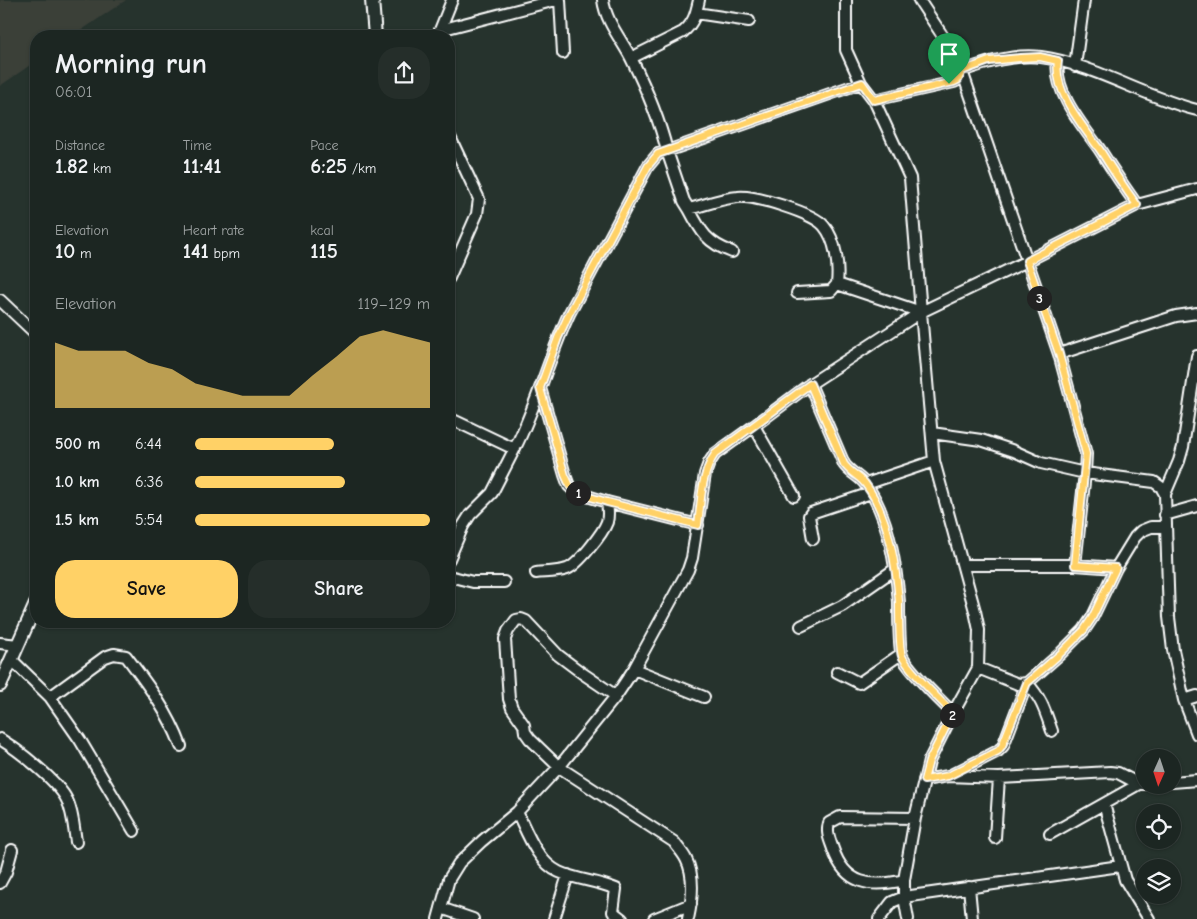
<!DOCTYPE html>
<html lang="en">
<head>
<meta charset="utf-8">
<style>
  :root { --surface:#1c2622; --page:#252e2a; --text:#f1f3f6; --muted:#a0a5a5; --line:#3a4340; --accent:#ffd166 }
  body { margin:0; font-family:"Comic Neue",sans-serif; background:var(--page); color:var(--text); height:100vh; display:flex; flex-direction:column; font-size:19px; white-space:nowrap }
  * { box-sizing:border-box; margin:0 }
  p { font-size:16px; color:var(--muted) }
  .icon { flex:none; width:28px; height:28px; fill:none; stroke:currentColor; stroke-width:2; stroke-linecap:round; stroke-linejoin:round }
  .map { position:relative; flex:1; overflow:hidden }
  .panel { position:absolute; left:30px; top:30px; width:425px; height:598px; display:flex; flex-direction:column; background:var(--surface); border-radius:20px; box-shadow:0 1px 4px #0004,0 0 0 1px var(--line) }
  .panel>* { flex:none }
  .needle { width:32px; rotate:183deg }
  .controls { position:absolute; left:1136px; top:749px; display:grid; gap:10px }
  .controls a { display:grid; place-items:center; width:45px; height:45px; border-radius:50%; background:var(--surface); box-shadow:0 1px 4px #0004,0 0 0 1px var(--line); font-size:25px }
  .pin { position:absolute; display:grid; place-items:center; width:42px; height:42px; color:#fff; margin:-51px -21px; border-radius:50% 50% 50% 0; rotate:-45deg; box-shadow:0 0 5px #0007 }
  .pin .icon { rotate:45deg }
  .km { position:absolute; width:25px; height:25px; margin:-12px; border-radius:50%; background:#222; color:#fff; font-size:14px; line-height:25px; text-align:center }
  .round { display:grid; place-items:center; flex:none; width:52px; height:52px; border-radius:20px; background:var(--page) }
  .headline { display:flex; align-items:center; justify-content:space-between; height:85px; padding:0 25px }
  h1 { font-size:28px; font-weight:600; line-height:38px }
  .metrics { display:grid; grid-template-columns:repeat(3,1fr); gap:8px; height:85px; padding:5px 25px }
  .metrics div { display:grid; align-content:center }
  .metrics b { font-size:21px; font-weight:600 }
  .metrics small { font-size:14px; font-weight:400 }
  .metrics p { font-size:14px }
  .chart { height:140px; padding:10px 25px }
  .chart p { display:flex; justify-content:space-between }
  .chart svg { width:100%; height:90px; margin-top:5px; fill:var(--accent); opacity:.7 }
  .primary-button { display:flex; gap:10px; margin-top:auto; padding:10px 25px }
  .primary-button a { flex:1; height:58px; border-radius:20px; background:var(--accent); color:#111; font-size:20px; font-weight:600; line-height:58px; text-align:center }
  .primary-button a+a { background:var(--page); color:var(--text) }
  ul { padding:0 25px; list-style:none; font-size:16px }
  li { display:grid; grid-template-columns:80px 60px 1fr; align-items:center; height:38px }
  li i { height:12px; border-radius:6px; background:var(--accent) }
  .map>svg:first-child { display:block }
  .built { fill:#3a3f39 }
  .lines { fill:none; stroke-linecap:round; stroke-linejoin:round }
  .minor-casing { stroke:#fff; stroke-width:14 }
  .tertiary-casing { stroke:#fff; stroke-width:16 }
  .minor { stroke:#26332d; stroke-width:10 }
  .tertiary { stroke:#26332d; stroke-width:12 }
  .route-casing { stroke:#fff; stroke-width:10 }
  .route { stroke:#ffd166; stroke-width:6 }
</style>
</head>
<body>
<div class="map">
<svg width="1197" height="919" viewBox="0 0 1197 919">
  <rect width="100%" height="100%" fill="#26332d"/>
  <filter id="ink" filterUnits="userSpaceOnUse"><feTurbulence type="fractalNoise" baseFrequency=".02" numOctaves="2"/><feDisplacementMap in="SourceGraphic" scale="10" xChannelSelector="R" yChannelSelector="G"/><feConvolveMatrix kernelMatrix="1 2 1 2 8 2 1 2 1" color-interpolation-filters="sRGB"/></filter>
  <g filter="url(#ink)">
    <path class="built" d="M0,0h126l-53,36h-37v25l-36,25z"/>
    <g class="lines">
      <defs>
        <path id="minor" d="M560,0l3,53
          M846,0v50l15,33 13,17 36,78 11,134 106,-51 110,-56 60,-16
          M919,0l27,41 16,30 97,283 27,100 -1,19 69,9 7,5 4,7 4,123 4,33 11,50 13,34
          M696,13l53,8
          M440,30l116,-30
          M438,35l14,-35
          M631,58l52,-26c11,-9 13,-19 16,-32
          M1058,61c-5,31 25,65 42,89 12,19 24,37 37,55
          M1075,66l9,-66
          M861,83l-194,68 17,50 5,8c16,-4 33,-11 49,-12 16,-2 76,16 86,29 12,14 15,40 13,58l84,28
          M874,100l80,-18 4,-2 4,-9c25,-9 52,-17 79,-14 52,7 105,41 156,53
          M449,135l30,64 -2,15 -28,64
          M689,209c12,23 18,34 43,43
          M797,293l34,-2 6,-7
          M0,300l36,34
          M1059,354l117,-38 21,-3
          M810,384l34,80c6,9 17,13 22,21 22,29 30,81 33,117 0,11 0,46 3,54 7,15 38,44 51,57
          M540,388l25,87 4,11 8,7 30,9 91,23
          M449,418l59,28 7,2c22,-43 34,-91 54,-134l79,-148 10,-12 9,-3c-8,-33 -21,-63 -36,-93 -10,-19 -25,-36 -28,-58
          M754,426l56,-42 111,-72 13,149 41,150 4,19 -1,38 -25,45 -24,48 -14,57 -11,62v17l4,22
          M932,433l49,7 33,11 27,12 44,10 -10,92
          M866,484l68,-23
          M1165,494l14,-33 4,-14 14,-91
          M1165,515l32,-9
          M813,539l-4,-23 2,-3 60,-20
          M449,559l14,-33 7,-11 22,-22 23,-45
          M963,565h112l41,3
          M536,573c10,-1 22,-1 31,-4 11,-4 36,-36 40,-47 2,-7 1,-13 0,-20
          M449,576l24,6h31
          M801,626l41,-20 53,-37
          M0,643l18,2
          M12,660l38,37 55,-40 9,-3 12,2c22,29 42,55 55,90
          M978,668l40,16 9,-1 33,-29 24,-24 8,-12 24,-50 19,-31 6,-6 10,-4h15
          M634,669l70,28
          M837,672l22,11 42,-29
          M616,696l-34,-23 -24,-18 -32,-34 -5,-2 -5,1 -8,11 -3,8 4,60 3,9 12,17 1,7 5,7 29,28 115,75c4,6 9,11 12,17 9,17 6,42 2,60
          M50,697l30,43 54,91
          M1184,700l13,-4
          M0,739c18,11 58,42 67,61 6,12 7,28 9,42
          M949,776l49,-25 5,-5 24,-63c15,16 18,28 25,48
          M924,780l24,-4 51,2 111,-6 8,1 21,11
          M1172,782l25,-2
          M1104,804l21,76 24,39
          M517,812c10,20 20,50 42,60 18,8 39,9 57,17l-3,23 9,7
          M1050,834l89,-50h5
          M995,838l4,-60
          M904,880c-33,8 -59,5 -71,-31 -3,-9 -7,-16 -4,-26l11,-6 75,1
          M0,883l6,-11 6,-22
          M969,887l3,32
          M441,908l32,11
          M438,919l11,-40 10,-16 23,-22 35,-29 42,-45 57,-71 18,-27 54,-99 4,-12 13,-84 4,-11 6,-9 39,-28 40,70
          M554,919l14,-44
          M654,919l37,-15
          M879,919l13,-17 12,-5 216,-31"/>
        <path id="tertiary" d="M372,0l3,36
          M0,685l36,-81"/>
      </defs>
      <use href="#minor" class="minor-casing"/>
      <use href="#tertiary" class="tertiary-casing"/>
      <use href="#minor" class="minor"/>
      <use href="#tertiary" class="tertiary"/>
    </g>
  </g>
  <g class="lines" filter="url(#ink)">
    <defs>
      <path id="route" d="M1040,57l18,4c-5,31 25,65 42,89 12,19 24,37 37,55l-110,56 32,93 27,100 -11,111 41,3 -24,50 -8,12 -24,24 -33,29 -25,63 -4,5 -50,25 -24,4 5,-19 24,-48c-13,-13 -44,-42 -51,-57 -3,-9 -3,-43 -3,-54 -3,-37 -10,-87 -33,-117 -5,-8 -16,-12 -22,-21l-34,-80 -95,70c-14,20 -14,48 -17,71l-91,-23 -30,-9 -7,-7 -5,-11 -25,-87 18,-50 11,-24 79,-148 10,-12 204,-71 12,17 80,-18 4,-2 4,-9 27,-10 31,-3z"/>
    </defs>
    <use href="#route" class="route-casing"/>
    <use href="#route" class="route"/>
  </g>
</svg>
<div class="controls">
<a><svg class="needle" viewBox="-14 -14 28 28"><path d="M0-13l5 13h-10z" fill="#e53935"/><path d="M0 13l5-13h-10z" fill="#a0a5a5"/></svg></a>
<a><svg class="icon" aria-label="locate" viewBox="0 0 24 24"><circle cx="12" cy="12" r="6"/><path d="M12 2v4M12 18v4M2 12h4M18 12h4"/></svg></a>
<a><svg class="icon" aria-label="layers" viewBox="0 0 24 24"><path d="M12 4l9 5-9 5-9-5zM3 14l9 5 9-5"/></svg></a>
</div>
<div class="pin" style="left:949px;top:84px;background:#1e9e55"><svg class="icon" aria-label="arrive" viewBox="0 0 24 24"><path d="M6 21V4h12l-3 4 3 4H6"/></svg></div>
<b class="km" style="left:578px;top:493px">1</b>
<b class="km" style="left:952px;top:715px">2</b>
<b class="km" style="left:1039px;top:298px">3</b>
<section class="panel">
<div class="headline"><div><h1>Morning run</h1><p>06:01</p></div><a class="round"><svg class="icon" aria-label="share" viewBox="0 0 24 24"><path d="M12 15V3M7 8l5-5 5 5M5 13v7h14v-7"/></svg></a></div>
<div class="metrics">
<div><p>Distance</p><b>1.82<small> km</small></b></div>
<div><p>Time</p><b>11:41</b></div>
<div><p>Pace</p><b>6:25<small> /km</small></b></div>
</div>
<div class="metrics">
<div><p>Elevation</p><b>10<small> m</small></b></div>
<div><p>Heart rate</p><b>141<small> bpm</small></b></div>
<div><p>kcal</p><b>115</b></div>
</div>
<div class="chart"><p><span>Elevation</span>119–129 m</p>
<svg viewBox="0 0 160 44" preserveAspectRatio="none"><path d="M0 44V12L10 16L20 16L30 16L40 22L50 25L60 32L70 35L80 38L90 38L100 38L110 28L120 19L130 9L140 6L150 9L160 12V44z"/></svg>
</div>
<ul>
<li><b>500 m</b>6:44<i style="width:59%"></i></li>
<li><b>1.0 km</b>6:36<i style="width:64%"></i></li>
<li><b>1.5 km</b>5:54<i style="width:100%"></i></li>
</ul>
<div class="primary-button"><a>Save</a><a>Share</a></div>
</section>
</div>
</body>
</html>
